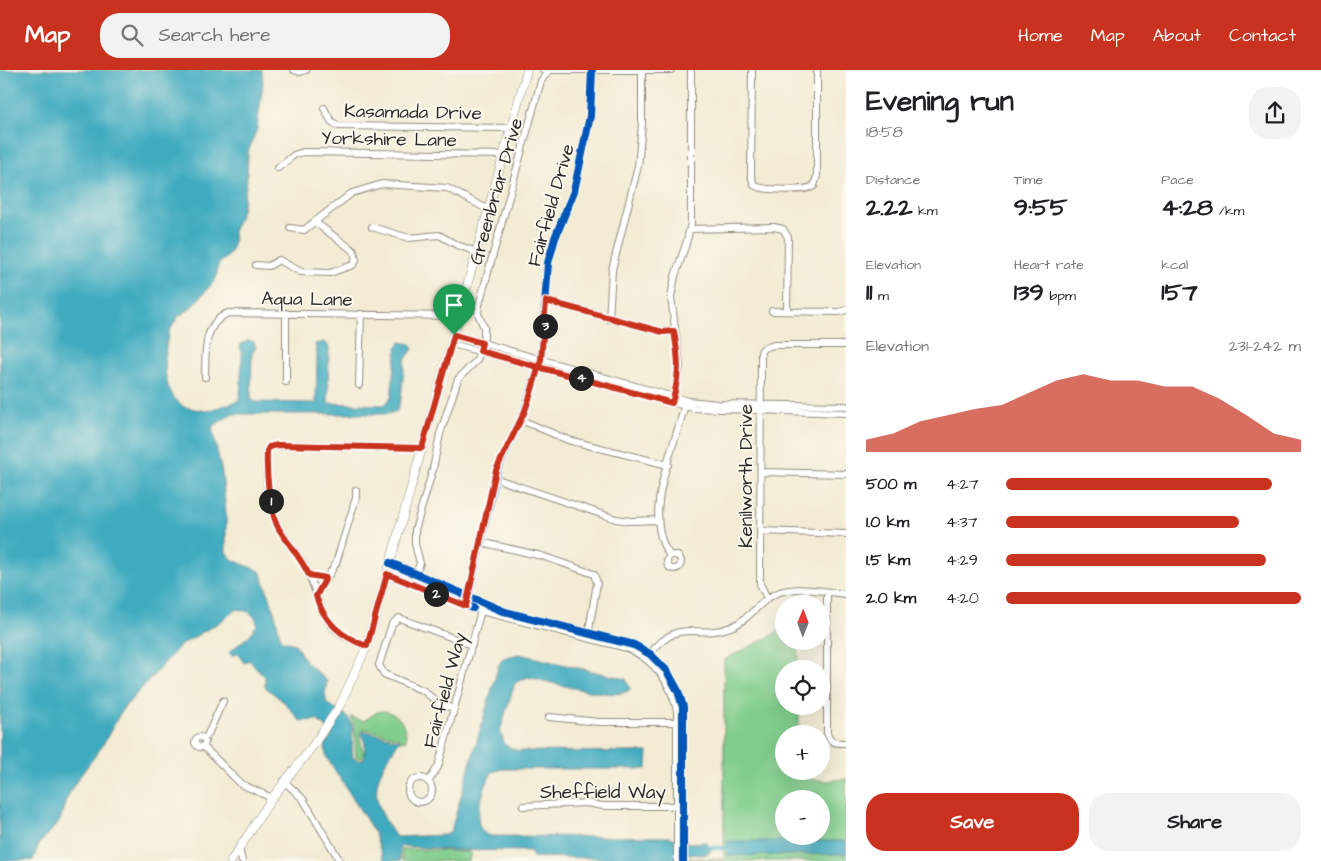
<!DOCTYPE html>
<html lang="en">
<head>
<meta charset="utf-8">
<style>
  :root { --surface:#fff; --page:#f2f2f2; --text:#202124; --muted:#757577; --accent:#c8321e }
  body { margin:0; font-family:"Architects Daughter",sans-serif; background:var(--page); color:var(--text); height:100vh; display:flex; flex-direction:column; font-size:19px; white-space:nowrap }
  * { box-sizing:border-box; margin:0 }
  p { font-size:16px; color:var(--muted) }
  .icon { flex:none; width:28px; height:28px; fill:none; stroke:currentColor; stroke-width:2; stroke-linecap:round; stroke-linejoin:round }
  .map { position:relative; flex:1; overflow:hidden }
  .side { display:flex; flex-direction:column; background:var(--surface); width:475px }
  .side>* { flex:none }
  .needle { width:32px; rotate:1deg }
  .fabs { position:absolute; left:775px; top:525px; display:grid; gap:10px }
  .fabs a { display:grid; place-items:center; width:55px; height:55px; border-radius:50%; background:var(--surface); box-shadow:0 5px 20px #0002; font-size:25px }
  .pin { position:absolute; display:grid; place-items:center; width:42px; height:42px; color:#fff; margin:-51px -21px; border-radius:50% 50% 50% 0; rotate:-45deg; box-shadow:0 0 5px #0007 }
  .pin .icon { rotate:45deg }
  .km { position:absolute; width:25px; height:25px; margin:-12px; border-radius:50%; background:#222; color:#fff; font-size:14px; line-height:25px; text-align:center }
  .round { display:grid; place-items:center; flex:none; width:52px; height:52px; border-radius:20px; background:var(--page) }
  .headline { display:flex; align-items:center; justify-content:space-between; height:85px; padding:0 20px }
  h1 { font-size:28px; font-weight:700; line-height:38px }
  .figures { display:grid; grid-template-columns:repeat(3,1fr); gap:8px; height:85px; padding:5px 20px }
  .figures div { display:grid; align-content:center }
  .figures b { font-size:25px; font-weight:700 }
  .figures small { font-size:14px; font-weight:400 }
  .figures p { font-size:14px }
  .chart { height:140px; padding:10px 20px }
  .chart p { display:flex; justify-content:space-between }
  .chart svg { width:100%; height:90px; margin-top:5px; fill:var(--accent); opacity:.7 }
  .button { display:flex; gap:10px; margin-top:auto; padding:10px 20px }
  .button a { flex:1; height:58px; border-radius:20px; background:var(--accent); color:#fff; font-size:20px; font-weight:700; line-height:58px; text-align:center }
  .button a+a { background:var(--page); color:var(--text) }
  ul { padding:0 20px; list-style:none; font-size:16px }
  li { display:grid; grid-template-columns:80px 60px 1fr; align-items:center; height:38px }
  li i { height:12px; border-radius:6px; background:var(--accent) }
  header { display:flex; align-items:center; gap:30px; box-sizing:border-box; height:70px; padding:0 25px; background:var(--accent); color:#fff }
  header strong { font-size:24px }
  nav { display:flex; gap:28px; margin-inline-start:auto; font-size:18px }
  .search { width:350px; height:45px; background:var(--page); display:flex; align-items:center; gap:12px; box-sizing:border-box; padding:0 18px; border-radius:20px; color:var(--muted); font-size:19px }
  main { display:flex; flex:1; min-height:0 }
  .map>svg:first-child { display:block }
  .green { fill:#80cd8c; stroke:#567c5c; fill-rule:evenodd }
  .water { fill:#41abc0; stroke:#366b76 }
  .lines { fill:none; stroke-linecap:round; stroke-linejoin:round }
  .canal { stroke:#41abc0; stroke-width:4.5 }
  .minor-casing { stroke:#8f8b7f; stroke-width:8 }
  .major-casing { stroke:#8f8b7f; stroke-width:9 }
  .minor { stroke:#fff; stroke-width:6 }
  .major { stroke:#fff; stroke-width:8 }
  .cycleway-casing { stroke:#fbf7ec; stroke-width:11 }
  .cycleway { stroke:#0057b8; stroke-width:8 }
  .route-casing { stroke:#fff; stroke-width:10 }
  .route { stroke:#c8321e; stroke-width:6 }
  .labels { text-anchor:middle; stroke-width:4; stroke-linejoin:round; paint-order:stroke }
  .street-label { font-size:19px; fill:#2b2b2b; stroke:#fbf7ec }
</style>
</head>
<body>
<header>
<strong>Map</strong>
<div class="search"><svg class="icon" aria-label="search" viewBox="0 0 24 24"><circle cx="10" cy="10" r="6"/><path d="M15 15l6 6"/></svg>Search here</div>
<nav><a>Home</a><a>Map</a><a>About</a><a>Contact</a></nav>
</header>
<main>
<div class="map">
<svg width="846" height="791" viewBox="0 0 846 791">
  <rect width="100%" height="100%" fill="#fbf7ec"/>
  <filter id="ink" filterUnits="userSpaceOnUse"><feTurbulence type="fractalNoise" baseFrequency=".02" numOctaves="2"/><feDisplacementMap in="SourceGraphic" scale="10" xChannelSelector="R" yChannelSelector="G"/><feConvolveMatrix kernelMatrix="1 2 1 2 8 2 1 2 1" color-interpolation-filters="sRGB"/></filter>
  <filter id="wash" filterUnits="userSpaceOnUse"><feTurbulence type="fractalNoise" baseFrequency=".0096" numOctaves="4" result="noise"/><feDisplacementMap in="SourceGraphic" scale="20" xChannelSelector="R" yChannelSelector="G"/><feGaussianBlur stdDeviation="1.12" result="paint"/><feColorMatrix in="noise" values="0 0 0 0 0 0 0 0 0 0 0 0 0 0 0 0 0 1.4 0 .05"/><feComposite in="paint" operator="in"/></filter>
  <g filter="url(#wash)">
    <rect width="100%" height="100%" fill="#f3ebd3"/>
    <path class="green" d="M784,559v12h14v28h-14v37h15v28h-15v37h15l1,6 25,4 21,-2v82h-160l1,-2h37v-199zM784,729h37v37h-37z
      M382,641c16,1 25,14 24,29l-5,1 -1,-3 -35,-9 -6,5 5,21 -3,4 -5,-2c-2,-12 1,-29 -5,-40l13,4 13,-9z
      M402,779l69,3 -2,9h-67z"/>
    <path class="water" d="M0,0h262l1,13 -6,46 -9,23 -1,28 -5,30 -9,22 1,10 -4,12 -12,11 -2,14 -26,30 -12,8 -9,15 -3,14 -1,25 3,15 6,12 10,9 22,4 30,-9 4,-5 2,-42 -2,-10 9,-5 5,2 2,6 -4,5 -1,45 3,4 62,1 1,-48 -2,-11 10,-2 4,5 -1,56 56,2 7,-7 6,-52 3,-4 11,2 2,5 -8,11 -4,39 -4,12 -9,3h-156l-20,13 10,46 4,40v39l7,8 27,11 13,35 8,34 14,4 11,18 21,19 -2,13 2,10c35,17 23,21 26,54l8,3 3,-2 1,-16 -4,-9 4,-3 35,9c-28,41 -33,55 -4,97l49,-2 6,-4 48,-167 4,-6 16,-4 107,25 4,10c-10,14 -84,-8 -102,-12l-13,6 -15,48 5,14 13,6 130,1 -1,17h-145l-10,3c-6,11 -19,45 -11,57 1,3 6,5 9,7l180,1 19,6 17,-1 5,7 -2,4 -6,2 -15,-1 -19,5 -136,-2 -3,-6 -79,-1 -51,-4v15h-16l-10,-29 -48,-76 -1,-11 7,-10v-3l-15,-12 -17,1 -16,-19 -19,-15v-10l-16,-17 -5,3 -7,-10 -5,3 -3,-4 20,-16 8,-11 -1,-6 -7,-7 -12,-3 -19,14 -37,22 -59,65 -21,38 -24,32 -11,20 -6,21 -21,23 -6,16 -33,1z
      M727,771h119v13l-118,2z"/>
    <g class="lines">
      <path class="canal" d="M705,778h27"/>
    </g>
  </g>
  <g filter="url(#ink)">
    <g class="lines">
      <defs>
        <path id="minor" d="M294,0l6,2 6,-2
          M543,0h128
          M752,0l-1,105 3,10c7,6 52,6 60,1l3,-10v-106
          M324,38l7,13 7,5 173,2
          M278,98l16,-13 9,-3 201,3
          M372,157l37,11 30,-3 18,10 20,7
          M290,158l14,2 48,-37 30,-9 65,4 42,22
          M690,159l84,-2 9,2 5,8 -1,74
          M256,195l13,1 10,-6 22,12 29,1 23,-8 3,-5 -2,-9 -38,-28
          M546,231l117,31 11,-1
          M772,241l67,1 7,-2
          M286,243v69
          M609,249l3,-49 26,-104 4,-42v-54
          M454,265l234,66 30,3 128,2
          M452,274l241,64 153,5
          M205,307c1,-25 -3,-52 23,-64l231,3
          M359,315l2,-71
          M673,329l7,-33 -9,-69 4,-21 11,-32 5,-21v-153
          M521,350l47,20 100,25
          M761,402l85,2
          M494,408l122,41 15,2 27,-1
          M761,461l85,3
          M480,472l62,14 52,18 3,9 -9,53
          M667 492a7 7 0 1 1 14 0a7 7 0 1 1-14 0Z
          M670,486c-30,-41 5,-108 15,-152
          M390,493l115,49 129,33 16,9 17,17 11,20 5,16v154
          M387,504l94,37 146,37c27,12 44,34 50,63v150
          M416,504l4,-11 -5,-19v-14l18,-61 7,-35 18,-55 19,-19 7,-23v-10l-6,-13 1,-9 62,-224 8,-11
          M827,522v141c3,11 10,10 19,10
          M316,526l20,-33 20,-65v-8
          M767,528l-7,-14 1,-233 3,-3 10,-3h72
          M466,536l31,-136 27,-57 17,-53 7,-97 7,-25 19,-47 16,-75 2,-46
          M367,576c-50,-17 -42,-38 -61,-78 -7,-15 -20,-26 -28,-41 -10,-20 -13,-53 -11,-76l2,-4 9,-2 144,3
          M648,586c33,-42 46,-15 83,-29 14,-5 24,-19 36,-28 20,-17 55,-7 79,-5
          M454,639l-16,-6 -14,-12 -40,-17 -5,-9 13,-41 7,-6 73,27
          M549,647l50,5h81
          M195 672a5 5 0 1 1 10 0a5 5 0 1 1-10 0Z
          M204,669l4,-5 15,-33
          M203,676l38,38 31,14
          M408 720a12 12 0 1 1 24 0a12 12 0 1 1-24 0Z
          M284,711l19,18 37,62
          M428,712l10,-15 44,-160
          M523,736l63,-3 17,3h76
          M239,778l3,13"/>
        <path id="major" d="M231,791l41,-63 40,-51 28,-42 27,-59 160,-576"/>
      </defs>
      <use href="#minor" class="minor-casing"/>
      <use href="#major" class="major-casing"/>
      <use href="#minor" class="minor"/>
      <use href="#major" class="major"/>
      <defs>
        <path id="cycleway" d="M390,493l115,49 129,33 16,9 17,17 11,20 5,16v154
          M387,504l86,34
          M466,536l31,-136 27,-57 17,-53 7,-97 7,-25 19,-47 16,-75 2,-46"/>
      </defs>
      <use href="#cycleway" class="cycleway-casing"/>
      <use href="#cycleway" class="cycleway"/>
    </g>
  </g>
  <g class="lines" filter="url(#ink)">
    <defs>
      <path id="route" d="M454,265l-32,113 -144,-3 -9,2 -2,4c-1,21 2,60 12,78 10,16 22,29 30,46l17,3 -10,18c8,26 25,41 51,50l20,-72 79,32 30,-136 28,-57c7,-17 11,-36 17,-53l5,-59 117,31 11,-1c5,29 6,44 -2,72l-134,-36 -58,-16 2,-8 -28,-8"/>
    </defs>
    <use href="#route" class="route-casing"/>
    <use href="#route" class="route"/>
  </g>
  <g class="labels">
    <g class="street-label">
      <text transform="translate(413 41) rotate(1)" y="7">Kasamada Drive</text>
      <text transform="translate(389 68) rotate(1)" y="7">Yorkshire Lane</text>
      <text transform="translate(495 121) rotate(-74)" y="7">Greenbriar Drive</text>
      <text transform="translate(550 135) rotate(-74)" y="7">Fairfield Drive</text>
      <text transform="translate(307 228) rotate(1)" y="7">Aqua Lane</text>
      <text transform="translate(745 406) rotate(-90)" y="7">Kenilworth Drive</text>
      <text transform="translate(444 620) rotate(-75)" y="7">Fairfield Way</text>
      <text x="603" y="728">Sheffield Way</text>
    </g>
  </g>
</svg>
<div class="fabs">
<a><svg class="needle" viewBox="-14 -14 28 28"><path d="M0-13l5 13h-10z" fill="#e53935"/><path d="M0 13l5-13h-10z" fill="#757577"/></svg></a>
<a><svg class="icon" aria-label="locate" viewBox="0 0 24 24"><circle cx="12" cy="12" r="6"/><path d="M12 2v4M12 18v4M2 12h4M18 12h4"/></svg></a>
<a>+</a>
<a>−</a>
</div>
<div class="pin" style="left:454px;top:265px;background:#1e9e55"><svg class="icon" aria-label="arrive" viewBox="0 0 24 24"><path d="M6 21V4h12l-3 4 3 4H6"/></svg></div>
<b class="km" style="left:271px;top:431px">1</b>
<b class="km" style="left:436px;top:524px">2</b>
<b class="km" style="left:545px;top:256px">3</b>
<b class="km" style="left:581px;top:308px">4</b>
</div>
<section class="side">
<div class="headline"><div><h1>Evening run</h1><p>18:58</p></div><a class="round"><svg class="icon" aria-label="share" viewBox="0 0 24 24"><path d="M12 15V3M7 8l5-5 5 5M5 13v7h14v-7"/></svg></a></div>
<div class="figures">
<div><p>Distance</p><b>2.22<small> km</small></b></div>
<div><p>Time</p><b>9:55</b></div>
<div><p>Pace</p><b>4:28<small> /km</small></b></div>
</div>
<div class="figures">
<div><p>Elevation</p><b>11<small> m</small></b></div>
<div><p>Heart rate</p><b>139<small> bpm</small></b></div>
<div><p>kcal</p><b>157</b></div>
</div>
<div class="chart"><p><span>Elevation</span>231–242 m</p>
<svg viewBox="0 0 160 44" preserveAspectRatio="none"><path d="M0 44V38L10 35L20 29L30 26L40 23L50 21L60 15L70 9L80 6L90 9L100 9L110 12L120 12L130 18L140 26L150 35L160 38V44z"/></svg>
</div>
<ul>
<li><b>500 m</b>4:27<i style="width:90%"></i></li>
<li><b>1.0 km</b>4:37<i style="width:79%"></i></li>
<li><b>1.5 km</b>4:29<i style="width:88%"></i></li>
<li><b>2.0 km</b>4:20<i style="width:100%"></i></li>
</ul>
<div class="button"><a>Save</a><a>Share</a></div>
</section>
</main>
</body>
</html>
